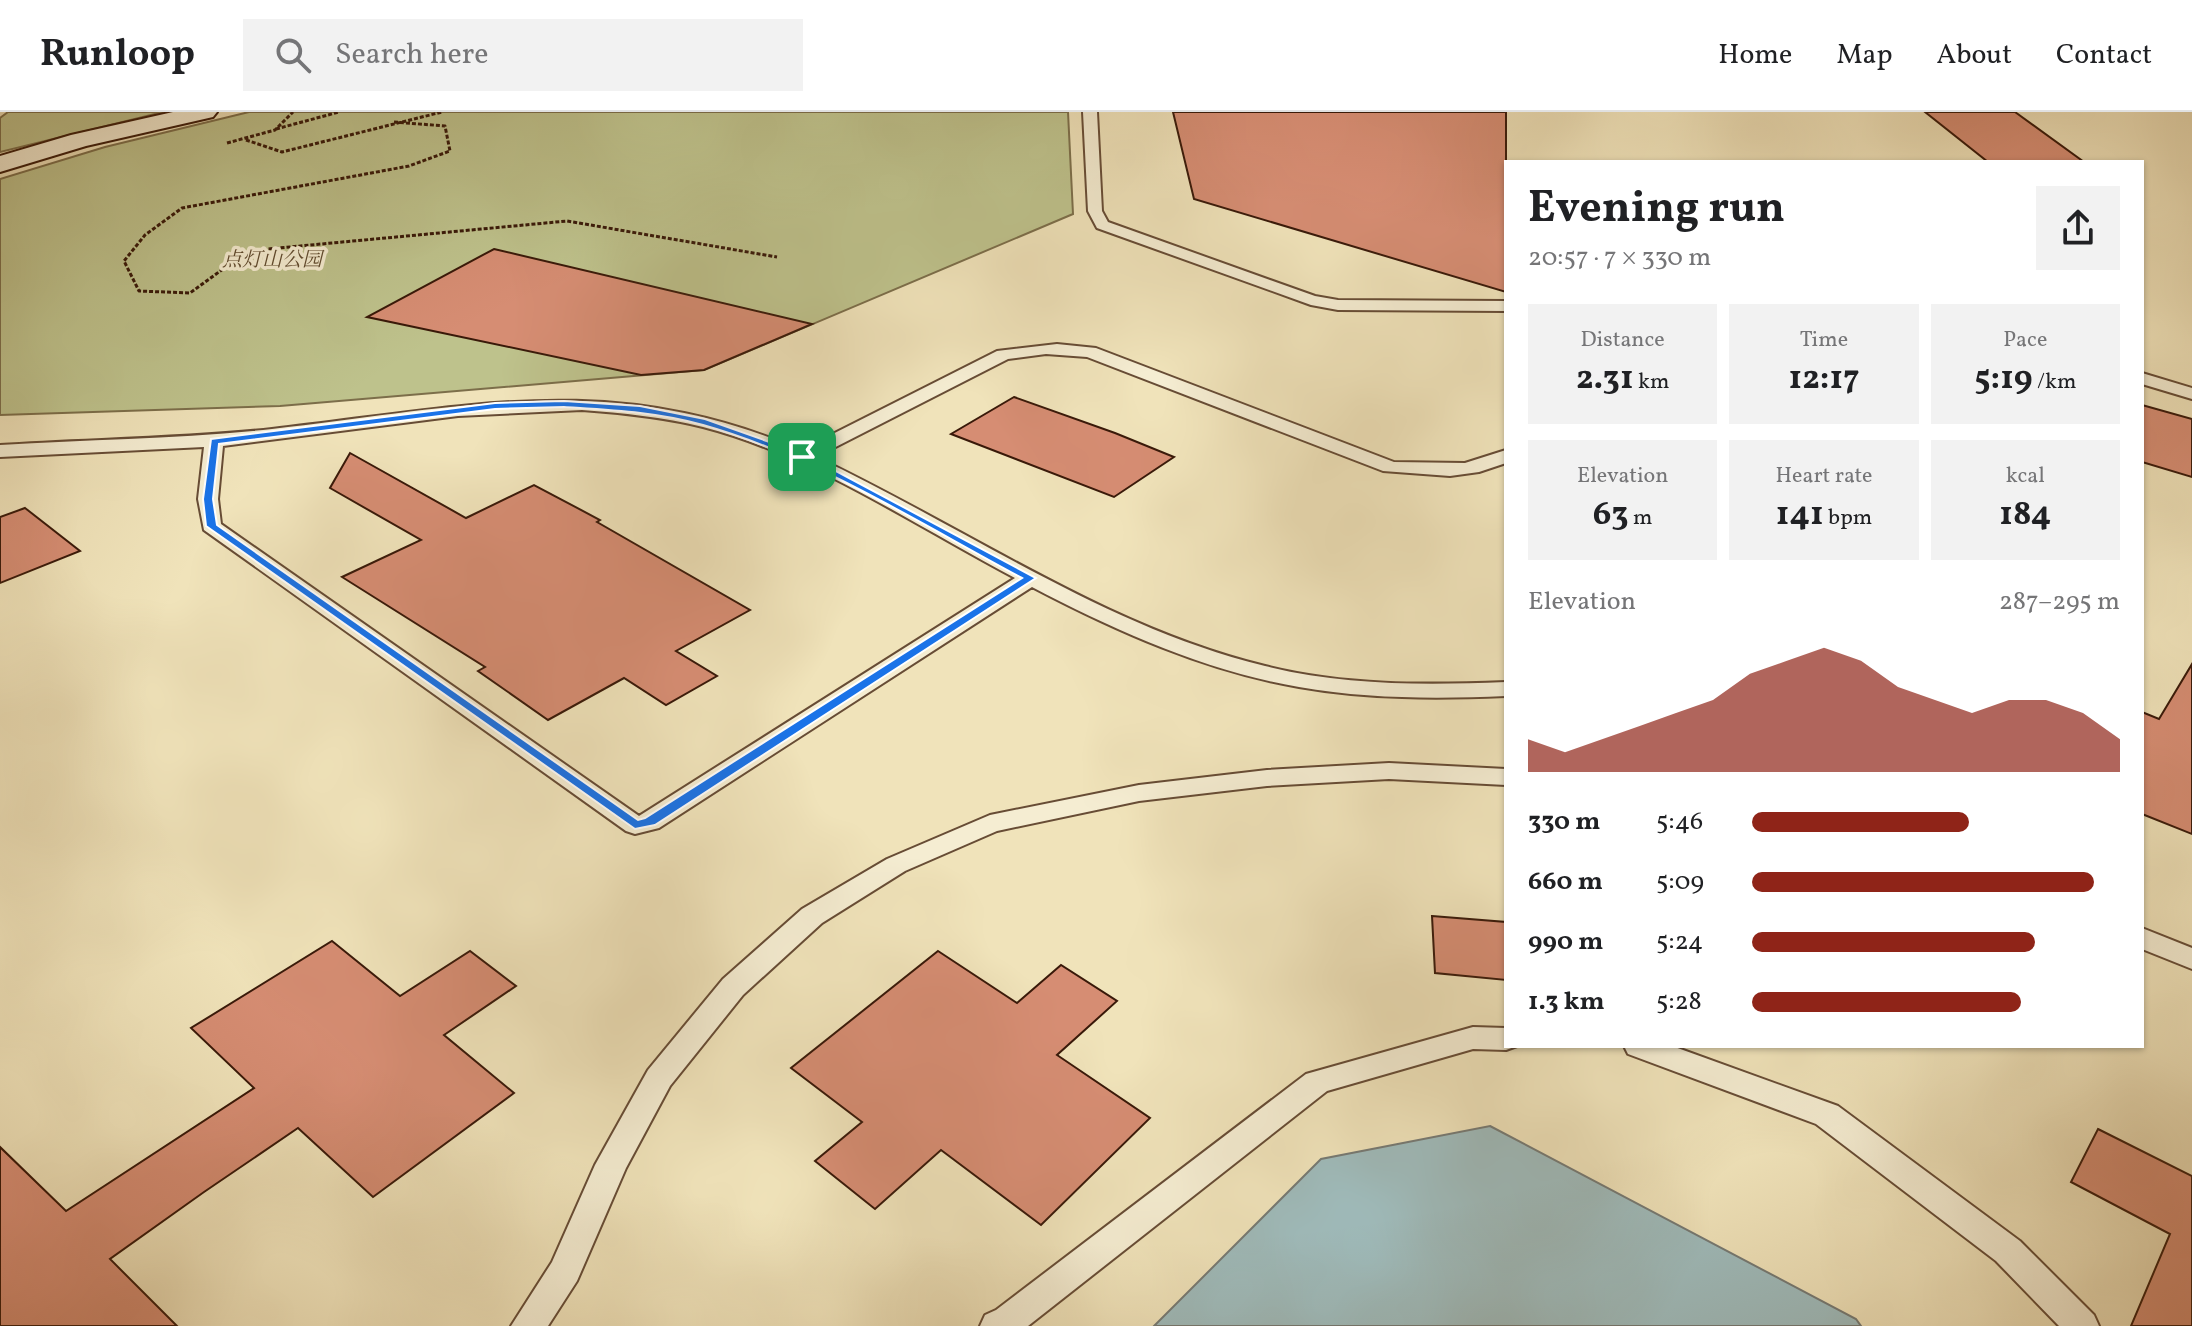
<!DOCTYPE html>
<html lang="en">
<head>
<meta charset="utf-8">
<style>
  :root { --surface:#fff; --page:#f2f2f2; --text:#202124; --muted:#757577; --line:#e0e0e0; --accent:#8f2418 }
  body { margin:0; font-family:Vollkorn,"Noto Serif SC",serif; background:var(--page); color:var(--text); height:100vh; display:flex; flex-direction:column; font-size:30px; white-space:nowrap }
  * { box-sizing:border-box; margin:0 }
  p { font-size:26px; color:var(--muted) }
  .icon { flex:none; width:44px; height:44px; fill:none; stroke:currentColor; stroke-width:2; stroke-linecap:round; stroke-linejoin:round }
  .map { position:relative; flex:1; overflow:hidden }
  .side { position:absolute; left:1504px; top:48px; width:640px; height:888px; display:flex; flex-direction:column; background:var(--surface); border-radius:0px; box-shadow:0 2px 6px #0004 }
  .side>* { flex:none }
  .pin { position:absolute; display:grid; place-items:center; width:68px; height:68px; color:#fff; margin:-34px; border-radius:16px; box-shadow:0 4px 12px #0006 }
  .round { display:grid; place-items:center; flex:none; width:84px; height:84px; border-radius:0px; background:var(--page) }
  .head { display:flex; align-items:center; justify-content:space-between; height:136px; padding:0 24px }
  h1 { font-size:44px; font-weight:700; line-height:60px }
  .figures { display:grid; grid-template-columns:repeat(3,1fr); gap:12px; height:136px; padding:8px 24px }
  .figures div { display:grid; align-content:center; border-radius:0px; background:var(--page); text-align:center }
  .figures b { font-size:34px; font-weight:700 }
  .figures small { font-size:22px; font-weight:400 }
  .figures p { font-size:22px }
  .chart { height:224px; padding:16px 24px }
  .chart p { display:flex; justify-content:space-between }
  .chart svg { width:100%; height:144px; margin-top:8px; fill:var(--accent); opacity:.7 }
  ul { padding:0 24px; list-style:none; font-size:26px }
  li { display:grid; grid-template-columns:128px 96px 1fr; align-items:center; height:60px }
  li i { height:20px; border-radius:10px; background:var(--accent) }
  header { display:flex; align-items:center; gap:48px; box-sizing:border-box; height:112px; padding:0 40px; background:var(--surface); border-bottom:2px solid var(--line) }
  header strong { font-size:38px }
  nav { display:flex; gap:44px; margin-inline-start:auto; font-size:28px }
  .search { width:560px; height:72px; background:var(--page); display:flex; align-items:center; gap:20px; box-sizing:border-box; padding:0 28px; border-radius:0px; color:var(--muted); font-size:30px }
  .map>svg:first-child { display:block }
  .green { fill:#bec28c; stroke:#7c6e4a; stroke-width:2 }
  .water { fill:#9fbbbb; stroke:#767a74; stroke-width:2 }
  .building { fill:#d68d73; stroke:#391909; stroke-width:2 }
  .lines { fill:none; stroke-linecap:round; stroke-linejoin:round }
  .lane-casing { stroke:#674c35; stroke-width:4 }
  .secondary-casing { stroke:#391909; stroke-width:4 }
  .path { stroke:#391909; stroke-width:3; stroke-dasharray:4 2; stroke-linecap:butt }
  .lane { fill:#f5edd2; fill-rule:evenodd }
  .secondary { fill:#f5edd2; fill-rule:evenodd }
  .route { fill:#1a73e8; stroke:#fff; stroke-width:2; fill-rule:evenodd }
  .labels { text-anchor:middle; stroke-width:7; stroke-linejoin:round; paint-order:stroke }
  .far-park-label { font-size:20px; font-style:italic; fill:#614c30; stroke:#f5edd2 }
</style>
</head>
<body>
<header>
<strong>Runloop</strong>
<div class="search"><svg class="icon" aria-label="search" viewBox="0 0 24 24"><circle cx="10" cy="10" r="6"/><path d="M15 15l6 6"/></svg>Search here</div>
<nav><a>Home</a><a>Map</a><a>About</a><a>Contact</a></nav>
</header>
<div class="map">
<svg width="2192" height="1214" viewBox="0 0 2192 1214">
  <rect width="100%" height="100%" fill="#f0e3ba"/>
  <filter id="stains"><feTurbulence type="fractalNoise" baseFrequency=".0025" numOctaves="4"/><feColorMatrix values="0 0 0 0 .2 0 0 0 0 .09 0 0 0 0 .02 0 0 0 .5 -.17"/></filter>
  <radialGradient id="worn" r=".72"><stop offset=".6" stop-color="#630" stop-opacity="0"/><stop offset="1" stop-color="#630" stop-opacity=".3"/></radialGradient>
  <path class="green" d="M8,0h155l-163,40v-34z
    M249,0h819l5,102 -369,156 -424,36 -280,9v-236l105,-32z"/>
  <path class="water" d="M1490,1014l366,193 5,7h-707l167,-167z"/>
  <path class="building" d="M1173,0h333v180l-312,-93z
    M1925,0h90l69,50h-96z
    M494,137l318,75 -108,46 -63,5 -274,-58z
    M1014,285l101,36 59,24 -60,40 -163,-63z
    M2142,293l50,14v58l-50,-15z
    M350,341l116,65 68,-33 66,35 -3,2 153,88 -74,41 41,25 -51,29 -42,-27 -76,42 -70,-49 7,-4 -143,-90 79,-37 -91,-52z
    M25,396l55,43 -80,32v-66z
    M2192,552v170l-50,-20v-102l17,7z
    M1432,804l74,6v58l-71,-7z
    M332,829l68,55 70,-45 46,35 -72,49 70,58 -141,104 -75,-69 -94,64 -94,67 67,67h-177v-179l66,64 188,-123 -63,-60z
    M938,839l79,52 44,-38 56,36 -60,54 93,63 -109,107 -100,-75 -66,59 -60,-48 47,-39 -71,-54z
    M2098,1017l94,47v150h-61l39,-92 -99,-52z"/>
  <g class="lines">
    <defs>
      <path id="lane" d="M1083,0h14l5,99 6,11 207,74 23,4 168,1v10l-168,-1 -27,-5 -214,-77 -9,-17z
        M1057,232l39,4 298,114 71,1 41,-13v13l-27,9 -29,4 -67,-5 -296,-114 -41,-3 -38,5 -192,98c149,70 288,170 449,209 79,20 161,19 241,16v14c-69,3 -139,3 -207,-9 -94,-16 -183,-56 -267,-100l-373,241 -24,6 -9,-3 -422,-301 -6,-31 6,-52 -204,10v-12c91,-6 181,-6 272,-16 194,-22 339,-60 529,21l196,-99zM582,298c41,3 81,7 121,17 109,28 213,99 312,151l-376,238 -418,-292 -3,-25 5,-53 235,-30z
        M2142,261l50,15v11l-50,-15z
        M1389,651l117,6v16l-117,-6 -122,7 -128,15 -142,30 -92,40 -83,52 -79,72 -73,91 -44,82 -49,113 -29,45h-37l41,-64 43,-97 53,-95 75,-91 79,-70 85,-50 103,-44 149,-30 128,-15z
        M2142,816l50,20v21l-50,-20z
        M1473,915l33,1v18h11l-11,4 -33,-1 -146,42 -299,235h-48l5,-11 11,-5 310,-236z
        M1624,934h48l166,60 182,135 74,74 5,11h-40l-63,-65 -180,-137 -188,-70z"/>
      <path id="secondary" d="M173,0h44l-4,5 -127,29 -86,26v-16l71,-21z"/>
    </defs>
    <use href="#lane" class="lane-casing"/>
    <use href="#secondary" class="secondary-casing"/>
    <path class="path" d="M394,10l51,4 5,25 -41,15 -227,42 -37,27 -21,26 15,30 51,2 44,-32 34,-12 299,-28 210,36
      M276,17l63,-17
      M246,28l36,12 160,-40
      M227,31l48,-13 18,-18"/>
    <use href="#lane" class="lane"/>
    <use href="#secondary" class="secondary"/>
  </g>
  <path class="route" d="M564,289l76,5 65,13 101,36 230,123 -381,247 -20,4 -429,-303 -3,-27 8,-60 284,-36zM564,295c46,3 94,5 139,18 113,32 216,98 319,153l-377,240 -7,2 -421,-295 -4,-26 6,-55 276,-35z"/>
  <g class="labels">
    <g class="far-park-label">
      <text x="272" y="154">点灯山公园</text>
    </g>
  </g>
  <rect width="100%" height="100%" filter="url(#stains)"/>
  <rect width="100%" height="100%" fill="url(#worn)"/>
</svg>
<div class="pin" style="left:802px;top:345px;background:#1e9e55"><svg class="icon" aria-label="arrive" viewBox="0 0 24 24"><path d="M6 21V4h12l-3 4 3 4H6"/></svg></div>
<section class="side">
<div class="head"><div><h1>Evening run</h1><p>20:57 · 7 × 330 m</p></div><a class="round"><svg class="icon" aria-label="share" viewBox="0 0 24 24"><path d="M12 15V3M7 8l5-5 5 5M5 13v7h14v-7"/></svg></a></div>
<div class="figures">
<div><p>Distance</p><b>2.31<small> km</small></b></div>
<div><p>Time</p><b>12:17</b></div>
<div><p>Pace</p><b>5:19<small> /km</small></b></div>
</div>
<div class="figures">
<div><p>Elevation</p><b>63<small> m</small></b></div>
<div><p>Heart rate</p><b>141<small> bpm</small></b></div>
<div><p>kcal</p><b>184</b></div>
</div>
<div class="chart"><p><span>Elevation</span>287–295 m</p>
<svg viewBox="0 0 160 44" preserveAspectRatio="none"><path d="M0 44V34L10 38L20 34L30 30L40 26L50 22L60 14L70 10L80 6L90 10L100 18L110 22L120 26L130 22L140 22L150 26L160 34V44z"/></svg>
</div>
<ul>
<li><b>330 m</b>5:46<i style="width:59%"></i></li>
<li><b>660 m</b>5:09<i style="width:93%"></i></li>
<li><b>990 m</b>5:24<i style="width:77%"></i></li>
<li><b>1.3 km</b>5:28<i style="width:73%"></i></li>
</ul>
</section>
</div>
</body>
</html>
